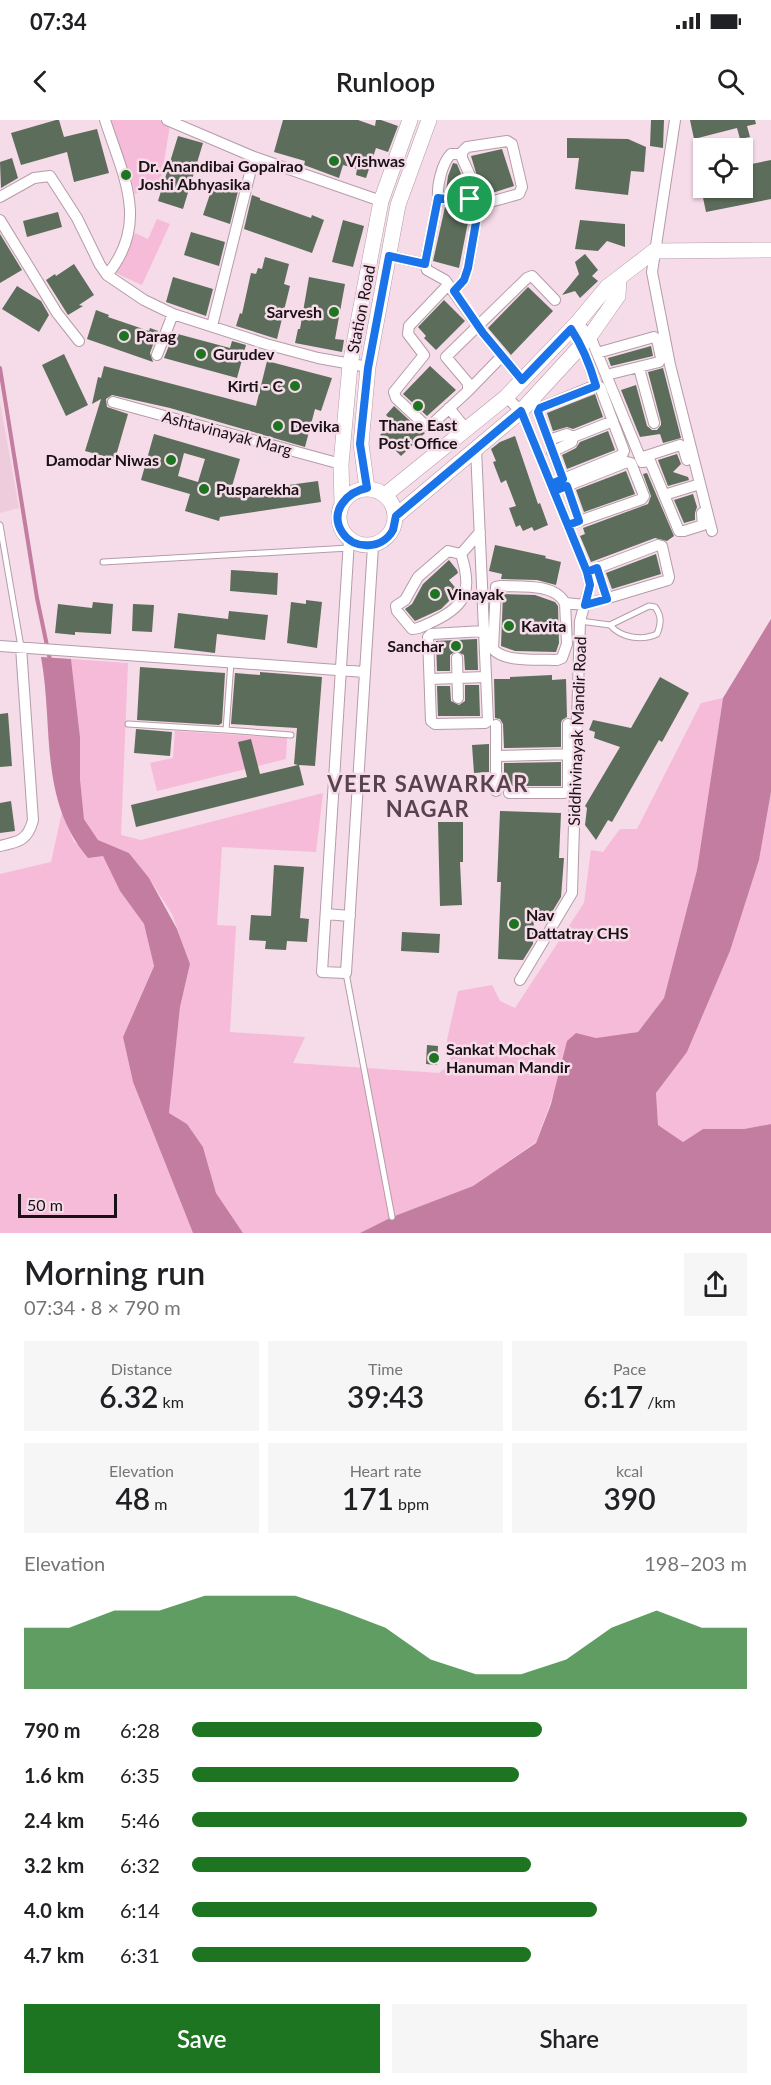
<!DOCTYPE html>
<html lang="en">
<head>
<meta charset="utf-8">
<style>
  :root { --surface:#fff; --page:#f6f6f6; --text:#202124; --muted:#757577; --accent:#1e7521 }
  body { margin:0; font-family:Lato,sans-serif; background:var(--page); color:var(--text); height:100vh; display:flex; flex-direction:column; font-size:22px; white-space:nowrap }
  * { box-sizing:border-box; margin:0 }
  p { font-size:20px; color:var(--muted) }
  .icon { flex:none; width:33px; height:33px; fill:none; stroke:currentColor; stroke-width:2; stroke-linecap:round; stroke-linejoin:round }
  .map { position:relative; height:1113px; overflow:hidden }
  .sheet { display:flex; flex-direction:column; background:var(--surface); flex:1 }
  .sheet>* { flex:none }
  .buttons { position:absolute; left:693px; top:18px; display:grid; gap:12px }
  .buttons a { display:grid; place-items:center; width:60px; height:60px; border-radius:0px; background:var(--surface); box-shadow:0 2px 4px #0004; font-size:30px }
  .scale { position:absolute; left:18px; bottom:15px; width:99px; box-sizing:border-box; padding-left:6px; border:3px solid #191115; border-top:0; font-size:16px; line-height:21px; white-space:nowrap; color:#191115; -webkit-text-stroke:4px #f6dbe8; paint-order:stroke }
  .pin { position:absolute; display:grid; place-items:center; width:51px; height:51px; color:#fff; margin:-26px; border:3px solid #fff; border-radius:50%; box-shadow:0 2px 6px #0007 }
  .round { display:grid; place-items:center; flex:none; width:63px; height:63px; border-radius:0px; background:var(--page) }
  .summary { display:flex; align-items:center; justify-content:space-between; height:102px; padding:0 24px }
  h1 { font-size:33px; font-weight:600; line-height:45px }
  .metrics { display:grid; grid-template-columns:repeat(3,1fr); gap:9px; height:102px; padding:6px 24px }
  .metrics div { display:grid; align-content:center; border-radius:0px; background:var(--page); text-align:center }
  .metrics b { font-size:30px; font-weight:600 }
  .metrics small { font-size:16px; font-weight:400 }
  .metrics p { font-size:16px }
  .chart { height:168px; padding:12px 24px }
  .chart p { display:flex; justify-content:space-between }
  .chart svg { width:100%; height:108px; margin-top:6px; fill:var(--accent); opacity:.7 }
  .cta { display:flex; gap:12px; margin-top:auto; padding:12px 24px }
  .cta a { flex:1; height:69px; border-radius:0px; background:var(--accent); color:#fff; font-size:24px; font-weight:600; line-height:69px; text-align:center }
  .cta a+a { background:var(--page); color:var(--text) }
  ul { padding:0 24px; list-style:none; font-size:20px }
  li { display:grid; grid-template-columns:96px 72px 1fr; align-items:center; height:45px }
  li i { height:15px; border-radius:8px; background:var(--accent) }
  .status { display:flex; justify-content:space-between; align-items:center; height:42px; padding:0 30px; background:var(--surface); direction:ltr }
  .status svg { height:16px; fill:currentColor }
  header { display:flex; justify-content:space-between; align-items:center; height:78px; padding:0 24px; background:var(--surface); font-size:27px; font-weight:600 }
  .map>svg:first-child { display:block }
  .built { fill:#eeccdc }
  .green { fill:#f5bbd8 }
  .water { fill:#c27da1 }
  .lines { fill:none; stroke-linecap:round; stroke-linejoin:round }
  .stream { stroke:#c27da1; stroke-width:4 }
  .building { fill:#5c6d5b; fill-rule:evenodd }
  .service-casing { stroke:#b59ca8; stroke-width:7 }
  .minor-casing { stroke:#b59ca8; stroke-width:12 }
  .secondary-casing { stroke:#b59ca8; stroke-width:16 }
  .service { stroke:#fff; stroke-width:5 }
  .minor { stroke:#fff; stroke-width:10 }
  .secondary { stroke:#fff; stroke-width:15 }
  .route-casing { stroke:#fff; stroke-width:12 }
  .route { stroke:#1a73e8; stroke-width:8 }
  .poi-dot { fill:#1e7521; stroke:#f6dbe8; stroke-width:2 }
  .labels { text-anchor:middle; stroke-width:5; stroke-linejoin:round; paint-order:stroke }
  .poi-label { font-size:16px; font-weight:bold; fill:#191115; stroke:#f6dbe8; text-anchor:start }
  .street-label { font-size:16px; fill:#191115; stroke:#f6dbe8 }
  .district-label { font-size:22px; font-weight:bold; letter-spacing:1.5px; fill:#58434d; stroke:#f6dbe8 }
</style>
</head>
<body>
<div class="status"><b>07:34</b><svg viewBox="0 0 49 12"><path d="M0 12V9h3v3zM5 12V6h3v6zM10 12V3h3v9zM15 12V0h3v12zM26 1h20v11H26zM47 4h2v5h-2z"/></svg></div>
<header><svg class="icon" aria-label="back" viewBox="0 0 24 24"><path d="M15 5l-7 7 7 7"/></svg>Runloop<svg class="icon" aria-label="search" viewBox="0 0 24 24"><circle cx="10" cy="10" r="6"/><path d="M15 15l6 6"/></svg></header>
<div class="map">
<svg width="771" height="1113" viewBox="0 0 771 1113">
  <rect width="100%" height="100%" fill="#f6dbe8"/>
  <path class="built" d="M0,282l19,106 -19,5z"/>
  <path class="green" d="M109,0h50l11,5 -9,55 -26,14 -7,-26h-4z
    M157,99l13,5 -28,61 -26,-12 19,-40 13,6z
    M71,539l57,4 -7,172 20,5 182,-47 -7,59 -94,-5 -5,78 19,1 -6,106 75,5 -12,26 146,10 12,-10 -4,-23 11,-49 34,-6 8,16 15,7 69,-105 7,-53 12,2 17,-23h17l64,-126 22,-5 -26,172 -33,128 -26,34 -42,6 -20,-5 -40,109 -63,44 -81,31 -32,16h-117l-27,-40 -13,-46 -16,-23 -18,-11 11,-106 10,-43 -18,-50 -23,-36 -20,-25 -31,-13 -14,-21 -4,-40v-42z
    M175,611l112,7 -1,21 -129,32 -7,-28 23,-5z
    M771,672v332l-27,5h-41l-20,13 -25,-17 -2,-32 31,-41 43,-101 29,-91z
    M62,692l12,30 29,14 17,35 24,33 10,41 -31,72 10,45 60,151h-193v-359l51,-12z"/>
  <path class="water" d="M771,499v173l-12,68 -29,91 -43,101 -31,41 2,32 25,17 20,-13h41l27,-5v109h-411l32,-16 81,-31 63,-43 15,-39 16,-63 9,-8 20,5 42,-6 26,-34 33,-128 26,-172z
    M41,537l30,2 9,78v42l4,40 14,21 31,13 20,25 28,51 13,35 -10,43 -11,106 18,11 16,23 13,46 27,40h-50l-60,-151 -10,-45 31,-71 -10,-42 -24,-33 -17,-35 -15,2c-50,-60 -34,-130 -47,-201z"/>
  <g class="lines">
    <path class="stream" d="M0,248l37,230 13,62"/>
  </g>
  <path class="building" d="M56,0h3l5,17 33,-8 12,44 -35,9 -7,-30 -46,13 -10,-32z
    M283,0h75l17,6 1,-6h5l17,6 -10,26 -12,-4 -10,30 -10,-3 1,-6 -14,-4 -4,13 -35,-13 1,-4 -31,-9z
    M651,0h13l-1,28 -13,-2z
    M690,0h65l1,4 -9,2 3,11 -10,2 -3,-11 -43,11z
    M178,16l25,7 -20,66 -25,-8z
    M567,18l61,1 18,8 -2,25 -13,-1 -3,24 -53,-6 4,-31h-12z
    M502,29l12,37 -31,10 -12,-40z
    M12,38l6,20 -17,10 -1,-26z
    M771,40v39l-65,13 -5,-24h41v-22z
    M453,43l4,1 7,17 -3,13 -15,-3 2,-15z
    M213,65l17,5v-2l8,3 -8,33 -27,-9z
    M252,75l8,3v2l51,18 1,-3 12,5 -12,33 -68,-24z
    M445,87l25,5 -11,56 -26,-7z
    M58,92l4,15 -35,10 -4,-16z
    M343,100l21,6 -11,41 -21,-5z
    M580,100l45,4v23l-18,-6 -9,10 -23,-2z
    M191,112l34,10 -6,24 -35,-11z
    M0,114l22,36 -22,13z
    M585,134l13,16 -6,6 6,5 -18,17 -5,-7 -13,4 17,-21 -4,-12z
    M265,137l24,7 -5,20 6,2 -13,53 -41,-13 4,-13 2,1 9,-41 5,1 2,-6 4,1z
    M74,144l20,31 -15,10 4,1 -15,9 -22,-35 9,-6 1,2z
    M173,157l40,12 -7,27 -40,-14z
    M309,157l36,7 -10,55 9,1 -2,12 -47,-9 3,-14h2z
    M17,166l24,15 8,14 -10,17 -37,-23z
    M528,167l25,24 -42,44 -23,-27z
    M444,180l21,21 -29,29 -12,-12 2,-2 -8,-9z
    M96,190l13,5 -1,2 41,14 1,-3 8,3 -8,22 3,9 -66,-23z
    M174,213l56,15 2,-7 14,4 -9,33 -73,-20z
    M651,226l2,10 -42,10 -3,-8z
    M64,234l24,51 -22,11 -24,-51z
    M267,241l65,17 -11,33 -6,-2 -10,38 -135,-39 -58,-13 -6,4 1,8 21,7 -13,45 -30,-8 16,-52 -9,5 6,-27 3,1 3,-12 152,40z
    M430,246l26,24 -29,26 -24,-22z
    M663,248l18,70 -18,5 -3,-9 -20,3 -19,-47 15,-5 11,41 5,4h5l4,-5v-3l-13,-50z
    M595,274l8,23 -30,12 -6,-2 -14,4 -6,-18z
    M394,286l26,24 5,3 -24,23 -21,-21 13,-13 -7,-7z
    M608,311l7,19 -48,19 -5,-14 14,-7 4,-6z
    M154,314l86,25 -10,34 88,-12 3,21 -101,15 -1,4 -34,-10 5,-17 -49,-14zM184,333l21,6 -7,23 -20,-6z
    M515,316l23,68 2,-1 8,22 -14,6 -2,-4 -9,4 -3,-6 -4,2 -7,-19 7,-2 -10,-26 -5,3 -8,-21 3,-1 -5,-12 9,-7z
    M677,334l4,10 -8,8 15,5 1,3 -21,6 -10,-26z
    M626,351l9,23 -51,18 -8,-22z
    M647,353l27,63 -7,5 -12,-3 -64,24 -11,-26 5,-2 -2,-6 65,-24 3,-8 -8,-22z
    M693,374l4,13 -2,6v7l-11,3 -10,-23z
    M495,425l51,11 -1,2 16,4 -5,23 -19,-5 -36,-1 1,-5 -13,-3z
    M656,434l5,20 -49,15 -6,-16z
    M449,440l8,10 1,3 -9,7 9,11 -2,3 -15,15 -26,12 -10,-12 7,-5 11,-20z
    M231,450l47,3 -1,22 -47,-4z
    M503,474l32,1 20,7 3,4 1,37 -3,9 -41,-1 -14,-5z
    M306,480l16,2 -5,46 -30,-5 4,-41 15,2z
    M93,482l20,2 -2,30 -36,-2v3l-20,-2 3,-29 34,4z
    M133,484l21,1 -2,27 -20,-1z
    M229,491l39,4 -3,25 -48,-6 -2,19 -41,-5 4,-35 50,6z
    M477,519l1,31h-13l-1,-15 -8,-4 -6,4v16h-13l-1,-30z
    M140,547l85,6 -3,50 -3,2 -82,-5z
    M260,552l62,5 -7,89 -16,-1 5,20 -168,42 -5,-22 116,-28 -9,-35 13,-3 9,35 38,-9 -4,-1 3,-36 -66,-4 4,-51 25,2z
    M552,555v5l14,-1 1,38 -5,3 -1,3v24l-57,1 -1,-24 -3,-5 -5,-1 -1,-39h16v-2z
    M660,557l29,16 -27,49 -3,-2 -47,82 -4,-2 -12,20 -11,-15 2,-17 -2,-2 35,-59 -26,-9 1,-6 -6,-2 4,-10 38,8z
    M465,565h14l1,31h-42l-1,-30h13l1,15 8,4 6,-4z
    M8,593l4,53 -12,1v-53z
    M136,609l36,3 -2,24 -36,-3z
    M489,624v28l-15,1 -2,-28z
    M561,642v24h-52l-5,2v-25z
    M11,681l4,30 -15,2v-30z
    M500,691l61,2 -2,45h5l-3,39 -12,20 -15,-1 -1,28 -10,16 -25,-1 3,-77h-4z
    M438,702h25v40h-3l2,43 -22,1z
    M274,745l30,2 -4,51 9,1 -2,23 -20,-1 -1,9 -21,-1 1,-8 -17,-1 2,-25 20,1z
    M402,812l38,2 -1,19 -38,-2z
    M427,925l11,1 -1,19 -11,-1z"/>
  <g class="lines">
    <defs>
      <path id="service" d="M0,405l21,122
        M103,442l246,-14
        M580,501l30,4 39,-19 6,1c7,9 6,17 2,27 -15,7 -36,4 -47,-9
        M128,604l98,6 5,-68
        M226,610l65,5
        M346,853l46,244"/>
      <path id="minor" d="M105,0c18,56 45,103 2,155
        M167,0l87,37 127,44
        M675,0l-23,152 18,93 42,166
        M0,77l34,-19 16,-2 27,42 23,47 7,10 37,25 29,14 93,30 52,14 50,9
        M438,78c-1,-13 4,-35 13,-44h11
        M470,79l9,6 40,-11 3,-7 -10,-43 -5,-3 -40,6 -5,5v6l10,22 -2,19 -3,3 -29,-4 -13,66 2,6 18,10 38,53 39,47
        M0,100l57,93 22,28
        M389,136l36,8
        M448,165l-39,41 -1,8 16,21 -30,37 2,6 29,27 5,1 38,-35v-8l-22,-26 81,-79 5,-2 23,24
        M454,171l10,-11 4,-12 11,-63
        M577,203l13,13 52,126 8,-1 29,70h5l19,-6 -1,-12
        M212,206l42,-169
        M571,209l11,16 14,40
        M597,233l57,-16 3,2 4,19 -2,4 -53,13
        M157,235l16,-41
        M639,248l15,55
        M468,271l34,-35
        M506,277l15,14 66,161 3,13 -10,36 -8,272 -52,87
        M113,282l228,62
        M449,288l17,21
        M549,320l18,-6 6,3
        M476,329l12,272 -3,2 -50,1 -4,-3 -3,-84 3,-3 53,-3
        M552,332l20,-10 1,-5 40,-16
        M640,338l40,-13 3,2 4,13
        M551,364l71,-29 2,-4 -24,-64 -4,-2 -56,23 -2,4 25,67
        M567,366l12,35
        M554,371l73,-29 4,1 13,33 -2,3 -74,26
        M664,375l36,-11
        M349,420l-27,432 24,1 27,-427
        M461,434l-13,-3 -30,26 -13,23 -9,6 1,5 15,18c8,0 15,-5 22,-8 34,-16 38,-32 27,-67l19,-22
        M597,448l10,31
        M565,483l2,41 -5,14 -5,2c-17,-1 -52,3 -64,-11l3,-62 5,-1c20,1 53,-3 64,17l20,2 83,-25 1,-3 -7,-31 -4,-1 -71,27
        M0,526l365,26
        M457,538l1,40
        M430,559l56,-2
        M496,605v31l77,-2
        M496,671v-35
        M509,673h55l4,-3v-66
        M0,726c19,-4 28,-6 33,-26l-12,-173
        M326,794l24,2"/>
      <path id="secondary" d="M367,368l-6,-44 7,-77 30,-162 31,-85
        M339 397a28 28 0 1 1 56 0a28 28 0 1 1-56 0Z
        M385,375l121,-98 71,-74 30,-36 47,-36 117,-1
        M342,383l-1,-39 9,-99 31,-164 29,-81
        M396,396l125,-105 69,-75 28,-40 1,-18"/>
    </defs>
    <use href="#service" class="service-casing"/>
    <use href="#minor" class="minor-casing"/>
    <use href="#secondary" class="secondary-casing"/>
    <use href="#service" class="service"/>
    <use href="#minor" class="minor"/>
    <use href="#secondary" class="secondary"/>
  </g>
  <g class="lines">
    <defs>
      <path id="route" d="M470,79l-3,3 -29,-4 -13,66 -36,-8 -21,112 -8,76 7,44c-20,4 -38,23 -25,44 12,19 41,17 51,-2 1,-4 2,-10 3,-14l125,-105 66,161 3,13 -5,20 22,-6 -10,-31 -10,4 -19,-47 11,-4 -12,-35 -13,5 -3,-7 12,-5 -25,-67 2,-4 56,-22c-6,-21 -13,-39 -25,-57l-49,51 -39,-47 -29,-42 10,-11 4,-12 11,-63 -9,-6"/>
    </defs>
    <use href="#route" class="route-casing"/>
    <use href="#route" class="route"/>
  </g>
  <g class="poi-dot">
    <circle cx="334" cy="41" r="6"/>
    <circle cx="126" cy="55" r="6"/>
    <circle cx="334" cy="192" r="6"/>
    <circle cx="124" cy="216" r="6"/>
    <circle cx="201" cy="234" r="6"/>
    <circle cx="295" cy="266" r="6"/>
    <circle cx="418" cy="286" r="6"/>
    <circle cx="278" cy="306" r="6"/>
    <circle cx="171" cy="340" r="6"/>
    <circle cx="204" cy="369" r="6"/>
    <circle cx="435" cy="474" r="6"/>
    <circle cx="509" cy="506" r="6"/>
    <circle cx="456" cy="526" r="6"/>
    <circle cx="514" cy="804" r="6"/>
    <circle cx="434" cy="938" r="6"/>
  </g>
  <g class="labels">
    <g class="poi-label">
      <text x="346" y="47">Vishwas</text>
      <text x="138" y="52">Dr. Anandibai Gopalrao<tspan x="138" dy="18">Joshi Abhyasika</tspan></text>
      <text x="322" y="198" text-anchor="end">Sarvesh</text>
      <text x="136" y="222">Parag</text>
      <text x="213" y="240">Gurudev</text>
      <text x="283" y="272" text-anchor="end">Kirti - C</text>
      <text x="418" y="311" text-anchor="middle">Thane East<tspan x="418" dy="18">Post Office</tspan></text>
      <text x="290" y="312">Devika</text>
      <text x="159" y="346" text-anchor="end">Damodar Niwas</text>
      <text x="216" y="375">Pusparekha</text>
      <text x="447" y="480">Vinayak</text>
      <text x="521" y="512">Kavita</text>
      <text x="444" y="532" text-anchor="end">Sanchar</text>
      <text x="526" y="801">Nav<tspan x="526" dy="18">Dattatray CHS</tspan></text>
      <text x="446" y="935">Sankat Mochak<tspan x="446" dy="18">Hanuman Mandir</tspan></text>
    </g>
    <g class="street-label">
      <text transform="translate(361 189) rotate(-79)" y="6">Station Road</text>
      <text transform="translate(227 313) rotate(15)" y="6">Ashtavinayak Marg</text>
      <text transform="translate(577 611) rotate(-88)" y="6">Siddhivinayak Mandir Road</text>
    </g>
    <g class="district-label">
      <text x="428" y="672">VEER SAWARKAR<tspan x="428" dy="25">NAGAR</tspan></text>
    </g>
  </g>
</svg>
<div class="buttons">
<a><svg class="icon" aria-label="locate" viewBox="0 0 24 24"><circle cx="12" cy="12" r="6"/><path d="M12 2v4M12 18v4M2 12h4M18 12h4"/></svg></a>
</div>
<div class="scale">50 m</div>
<div class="pin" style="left:470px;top:79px;background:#1e9e55"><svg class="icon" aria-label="arrive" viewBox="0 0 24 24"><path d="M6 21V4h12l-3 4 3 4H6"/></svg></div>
</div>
<section class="sheet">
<div class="summary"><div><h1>Morning run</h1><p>07:34 · 8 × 790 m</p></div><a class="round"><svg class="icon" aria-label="share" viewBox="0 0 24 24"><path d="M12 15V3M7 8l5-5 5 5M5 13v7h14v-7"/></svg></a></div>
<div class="metrics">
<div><p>Distance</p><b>6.32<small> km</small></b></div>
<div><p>Time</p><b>39:43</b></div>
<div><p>Pace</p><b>6:17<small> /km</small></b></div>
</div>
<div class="metrics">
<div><p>Elevation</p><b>48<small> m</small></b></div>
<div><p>Heart rate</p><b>171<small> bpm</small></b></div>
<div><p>kcal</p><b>390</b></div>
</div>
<div class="chart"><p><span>Elevation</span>198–203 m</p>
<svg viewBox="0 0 160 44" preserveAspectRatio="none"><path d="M0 44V19L10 19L20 12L30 12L40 6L50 6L60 6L70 12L80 19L90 32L100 38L110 38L120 32L130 19L140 12L150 19L160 19V44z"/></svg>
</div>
<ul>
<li><b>790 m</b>6:28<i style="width:63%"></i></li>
<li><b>1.6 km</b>6:35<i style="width:59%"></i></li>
<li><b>2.4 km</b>5:46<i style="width:100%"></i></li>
<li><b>3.2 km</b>6:32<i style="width:61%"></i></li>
<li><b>4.0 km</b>6:14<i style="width:73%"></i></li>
<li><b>4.7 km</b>6:31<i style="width:61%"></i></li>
</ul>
<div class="cta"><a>Save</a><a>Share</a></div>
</section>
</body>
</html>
